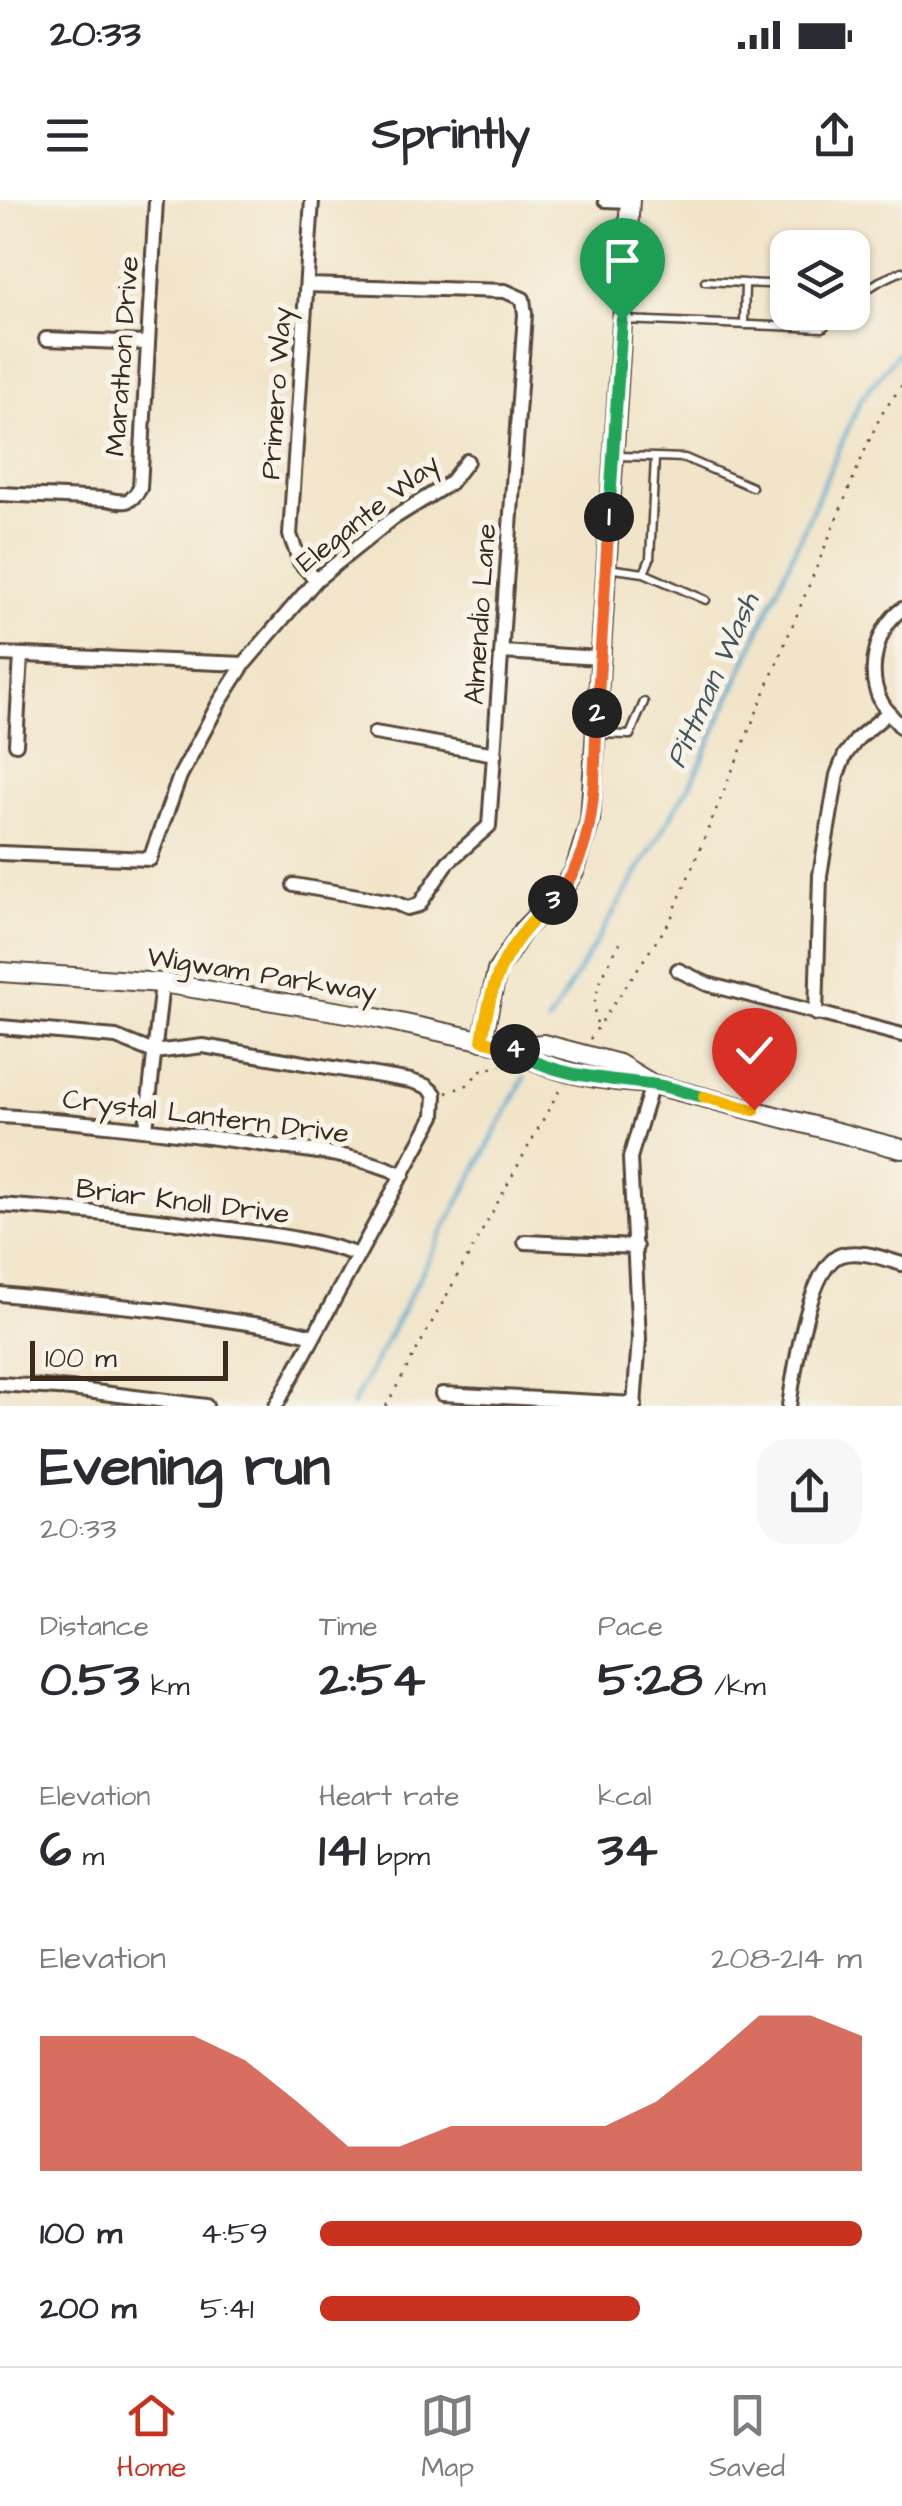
<!DOCTYPE html>
<html lang="en">
<head>
<meta charset="utf-8">
<style>
  :root { --surface:#fff; --page:#f7f7f7; --text:#2b2b33; --muted:#7c7c81; --line:#e1e1e2; --accent:#c8321e }
  body { margin:0; font-family:"Architects Daughter",sans-serif; background:var(--page); color:var(--text); height:100vh; display:flex; flex-direction:column; font-size:38px; white-space:nowrap }
  * { box-sizing:border-box; margin:0 }
  p { font-size:32px; color:var(--muted) }
  .icon { flex:none; width:55px; height:55px; fill:none; stroke:currentColor; stroke-width:2; stroke-linecap:round; stroke-linejoin:round }
  .map { position:relative; height:1206px; overflow:hidden }
  .side { display:flex; flex-direction:column; background:var(--surface); flex:1 }
  .side>* { flex:none }
  .fabs { position:absolute; left:770px; top:30px; display:grid; gap:20px }
  .fabs a { display:grid; place-items:center; width:100px; height:100px; border-radius:20px; background:var(--surface); box-shadow:0 2px 8px #0004; font-size:50px }
  .scale { position:absolute; left:30px; bottom:25px; width:198px; box-sizing:border-box; padding-left:10px; border:5px solid #3b2a1e; border-top:0; font-size:28px; line-height:35px; white-space:nowrap; color:#3b2a1e; -webkit-text-stroke:8px #f7f3e8; paint-order:stroke }
  .pin { position:absolute; display:grid; place-items:center; width:85px; height:85px; color:#fff; margin:-102px -42px; border-radius:50% 50% 50% 0; rotate:-45deg; box-shadow:0 0 10px #0007 }
  .pin .icon { rotate:45deg }
  .km { position:absolute; width:50px; height:50px; margin:-25px; border-radius:50%; background:#222; color:#fff; font-size:28px; line-height:50px; text-align:center }
  .round { display:grid; place-items:center; flex:none; width:105px; height:105px; border-radius:30px; background:var(--page) }
  .head { display:flex; align-items:center; justify-content:space-between; height:170px; padding:0 40px }
  h1 { font-size:55px; font-weight:700; line-height:75px }
  .metrics { display:grid; grid-template-columns:repeat(3,1fr); gap:15px; height:170px; padding:10px 40px }
  .metrics div { display:grid; align-content:center }
  .metrics b { font-size:50px; font-weight:700 }
  .metrics small { font-size:28px; font-weight:400 }
  .metrics p { font-size:28px }
  .chart { height:280px; padding:20px 40px }
  .chart p { display:flex; justify-content:space-between }
  .chart svg { width:100%; height:180px; margin-top:10px; fill:var(--accent); opacity:.7 }
  ul { padding:0 40px; list-style:none; font-size:32px }
  li { display:grid; grid-template-columns:160px 120px 1fr; align-items:center; height:75px }
  li i { height:25px; border-radius:12px; background:var(--accent) }
  .status { display:flex; justify-content:space-between; align-items:center; height:70px; padding:0 50px; background:var(--surface); direction:ltr }
  .status svg { height:28px; fill:currentColor }
  header { display:flex; justify-content:space-between; align-items:center; height:130px; padding:0 40px; background:var(--surface); font-size:45px; font-weight:700 }
  .tabs { display:flex; justify-content:space-around; align-items:center; height:140px; border-top:2px solid var(--line); background:var(--surface); font-size:28px; color:var(--muted) }
  .tabs a { display:grid; justify-items:center; gap:5px }
  .tabs .selected { color:var(--accent) }
  .map>svg:first-child { display:block }
  .lines { fill:none; stroke-linecap:round; stroke-linejoin:round }
  .stream { stroke:#53a8cf; stroke-width:4 }
  .lane-casing { stroke:#564638; stroke-width:11 }
  .street-casing { stroke:#564638; stroke-width:18 }
  .secondary-casing { stroke:#564638; stroke-width:22 }
  .path { stroke:#564638; stroke-width:2.5; stroke-dasharray:2.5 8; stroke-linecap:butt }
  .lane { stroke:#fff; stroke-width:6 }
  .street { stroke:#fff; stroke-width:12 }
  .secondary { stroke:#fff; stroke-width:18 }
  .split-1-casing { stroke:#fff; stroke-width:20 }
  .split-2-casing { stroke:#fff; stroke-width:20 }
  .split-3-casing { stroke:#fff; stroke-width:20 }
  .split-4-casing { stroke:#fff; stroke-width:20 }
  .split-5-casing { stroke:#fff; stroke-width:20 }
  .split-6-casing { stroke:#fff; stroke-width:20 }
  .split-1 { stroke:#22a559; stroke-width:12 }
  .split-2 { stroke:#f0652b; stroke-width:12 }
  .split-3 { stroke:#f0652b; stroke-width:12 }
  .split-4 { stroke:#f5b400; stroke-width:12 }
  .split-5 { stroke:#22a559; stroke-width:12 }
  .split-6 { stroke:#f5b400; stroke-width:12 }
  .labels { text-anchor:middle; stroke-width:10; stroke-linejoin:round; paint-order:stroke }
  .street-label { font-size:28px; fill:#3b2a1e; stroke:#f7f3e8 }
  .water-label { font-size:30px; font-style:italic; fill:#43565c; stroke:#f7f3e8 }
</style>
</head>
<body>
<div class="status"><b>20:33</b><svg viewBox="0 0 49 12"><path d="M0 12V9h3v3zM5 12V6h3v6zM10 12V3h3v9zM15 12V0h3v12zM26 1h20v11H26zM47 4h2v5h-2z"/></svg></div>
<header><svg class="icon" aria-label="menu" viewBox="0 0 24 24"><path d="M4 6h16M4 12h16M4 18h16"/></svg>Sprintly<svg class="icon" aria-label="share" viewBox="0 0 24 24"><path d="M12 15V3M7 8l5-5 5 5M5 13v7h14v-7"/></svg></header>
<div class="map">
<svg width="902" height="1206" viewBox="0 0 902 1206">
  <rect width="100%" height="100%" fill="#f7f3e8"/>
  <filter id="ink" filterUnits="userSpaceOnUse"><feTurbulence type="fractalNoise" baseFrequency=".01" numOctaves="2"/><feDisplacementMap in="SourceGraphic" scale="20" xChannelSelector="R" yChannelSelector="G"/><feConvolveMatrix kernelMatrix="1 2 1 2 8 2 1 2 1" color-interpolation-filters="sRGB"/></filter>
  <filter id="wash" filterUnits="userSpaceOnUse"><feTurbulence type="fractalNoise" baseFrequency=".0048" numOctaves="4" result="noise"/><feDisplacementMap in="SourceGraphic" scale="40" xChannelSelector="R" yChannelSelector="G"/><feGaussianBlur stdDeviation="2.25" result="paint"/><feColorMatrix in="noise" values="0 0 0 0 0 0 0 0 0 0 0 0 0 0 0 0 0 1.4 0 .05"/><feComposite in="paint" operator="in"/></filter>
  <g filter="url(#wash)">
    <rect width="100%" height="100%" fill="#f1e4c8"/>
    <g class="lines">
      <path class="stream" d="M548,823l148,-249 165,-375 41,-51
        M352,1206l172,-328"/>
    </g>
  </g>
  <g filter="url(#ink)">
    <g class="lines">
      <defs>
        <path id="lane" d="M705,81l82,4
          M852,99l28,-18 22,-10
          M623,120l200,8 15,-16
          M744,125l1,-42
          M618,256l37,1 -5,102 -6,14
          M655,257l30,1 67,29
          M607,368l37,5 62,27
          M597,534l33,1 14,-33"/>
        <path id="street" d="M312,0l-22,335 10,27 16,18
          M605,0l25,1
          M46,139l100,4
          M0,294l107,5c17,4 24,5 33,-11l16,-288
          M902,409c-26,19 -37,65 -20,94 5,9 13,17 20,25
          M502,452l98,6
          M0,454l244,10
          M375,533l120,21
          M16,544l5,-89
          M0,653l150,6 30,-83 39,-73 25,-39 72,-84 76,-61 58,-36 17,-22
          M294,685l99,17 14,6 12,-3 29,-43 41,-36 36,-512 -2,-15 -18,-8 -198,-6
          M678,770l29,14 195,51
          M816,814l4,-139 17,-100 8,-20 13,-17 31,-26
          M0,827l116,10 38,15 49,-6 208,35 15,5 9,8 -1,22 -158,290
          M0,916c87,5 174,16 260,28 47,7 99,10 143,31
          M146,928l16,-145
          M0,1005c74,5 148,13 222,23 45,6 93,11 136,27
          M525,1042l111,5
          M0,1094l161,16 119,18 34,8
          M0,1184l71,5 135,17
          M442,1194l193,10
          M634,1206l5,-67 -9,-181 22,-74
          M789,1206c5,-31 19,-140 52,-151 19,-6 43,4 61,9"/>
        <path id="secondary" d="M0,772l162,11 210,34 141,30 30,-3 76,20 33,20
          M482,841l15,-70 27,-42 39,-40 12,-19 15,-49 40,-621
          M513,847c32,27 98,35 139,37l250,65"/>
      </defs>
      <use href="#lane" class="lane-casing"/>
      <use href="#street" class="street-casing"/>
      <use href="#secondary" class="secondary-casing"/>
      <path class="path" d="M597,823c-10,-24 11,-58 23,-80
        M590,839l80,-118 198,-478 13,-28 21,-30
        M446,893l21,-8 14,-15 20,-4
        M386,1206l175,-319"/>
      <use href="#lane" class="lane"/>
      <use href="#street" class="street"/>
      <use href="#secondary" class="secondary"/>
    </g>
  </g>
  <g class="lines" filter="url(#ink)">
    <defs>
      <path id="split-1" d="M609,317l13,-197"/>
      <path id="split-2" d="M597,513l12,-196"/>
      <path id="split-3" d="M553,700c47,-48 40,-125 44,-187"/>
      <path id="split-4" d="M515,849l-33,-9c12,-69 21,-90 71,-140"/>
      <path id="split-5" d="M515,849c32,27 95,30 135,35 18,2 36,9 54,13"/>
      <path id="split-6" d="M704,897l50,13"/>
    </defs>
    <use href="#split-1" class="split-1-casing"/>
    <use href="#split-2" class="split-2-casing"/>
    <use href="#split-3" class="split-3-casing"/>
    <use href="#split-4" class="split-4-casing"/>
    <use href="#split-5" class="split-5-casing"/>
    <use href="#split-6" class="split-6-casing"/>
    <use href="#split-1" class="split-1"/>
    <use href="#split-2" class="split-2"/>
    <use href="#split-3" class="split-3"/>
    <use href="#split-4" class="split-4"/>
    <use href="#split-5" class="split-5"/>
    <use href="#split-6" class="split-6"/>
  </g>
  <g class="labels">
    <g class="street-label">
      <text transform="translate(121 156) rotate(-86)" y="10">Marathon Drive</text>
      <text transform="translate(275 193) rotate(-86)" y="10">Primero Way</text>
      <text transform="translate(367 312) rotate(-38)" y="10">Elegante Way</text>
      <text transform="translate(479 414) rotate(-86)" y="10">Almendio Lane</text>
      <text transform="translate(262 773) rotate(9)" y="10">Wigwam Parkway</text>
      <text transform="translate(206 915) rotate(7)" y="10">Crystal Lantern Drive</text>
      <text transform="translate(183 1000) rotate(7)" y="10">Briar Knoll Drive</text>
    </g>
    <g class="water-label">
      <text transform="translate(712 480) rotate(-66)" y="10">Pittman Wash</text>
    </g>
  </g>
</svg>
<div class="fabs">
<a><svg class="icon" aria-label="layers" viewBox="0 0 24 24"><path d="M12 4l9 5-9 5-9-5zM3 14l9 5 9-5"/></svg></a>
</div>
<div class="scale">100 m</div>
<div class="pin" style="left:622px;top:120px;background:#1e9e55"><svg class="icon" aria-label="arrive" viewBox="0 0 24 24"><path d="M6 21V4h12l-3 4 3 4H6"/></svg></div>
<div class="pin" style="left:754px;top:910px;background:#d93025"><svg class="icon" aria-label="check" viewBox="0 0 24 24"><path d="M5 12l5 5 9-10"/></svg></div>
<b class="km" style="left:609px;top:317px">1</b>
<b class="km" style="left:597px;top:513px">2</b>
<b class="km" style="left:553px;top:700px">3</b>
<b class="km" style="left:515px;top:849px">4</b>
</div>
<section class="side">
<div class="head"><div><h1>Evening run</h1><p>20:33</p></div><a class="round"><svg class="icon" aria-label="share" viewBox="0 0 24 24"><path d="M12 15V3M7 8l5-5 5 5M5 13v7h14v-7"/></svg></a></div>
<div class="metrics">
<div><p>Distance</p><b>0.53<small> km</small></b></div>
<div><p>Time</p><b>2:54</b></div>
<div><p>Pace</p><b>5:28<small> /km</small></b></div>
</div>
<div class="metrics">
<div><p>Elevation</p><b>6<small> m</small></b></div>
<div><p>Heart rate</p><b>141<small> bpm</small></b></div>
<div><p>kcal</p><b>34</b></div>
</div>
<div class="chart"><p><span>Elevation</span>208–214 m</p>
<svg viewBox="0 0 160 44" preserveAspectRatio="none"><path d="M0 44V11L10 11L20 11L30 11L40 17L50 27L60 38L70 38L80 33L90 33L100 33L110 33L120 27L130 17L140 6L150 6L160 11V44z"/></svg>
</div>
<ul>
<li><b>100 m</b>4:59<i style="width:100%"></i></li>
<li><b>200 m</b>5:41<i style="width:59%"></i></li>
</ul>
</section>
<nav class="tabs">
<a class="selected"><svg class="icon" aria-label="home" viewBox="0 0 24 24"><path d="M3 11l9-7 9 7M6 9v11h12V9"/></svg>Home</a>
<a><svg class="icon" aria-label="map" viewBox="0 0 24 24"><path d="M3 6l6-2 6 2 6-2v14l-6 2-6-2-6 2zM9 4v14M15 6v14"/></svg>Map</a>
<a><svg class="icon" aria-label="saved" viewBox="0 0 24 24"><path d="M7 4h10v16l-5-4-5 4z"/></svg>Saved</a>
</nav>
</body>
</html>
